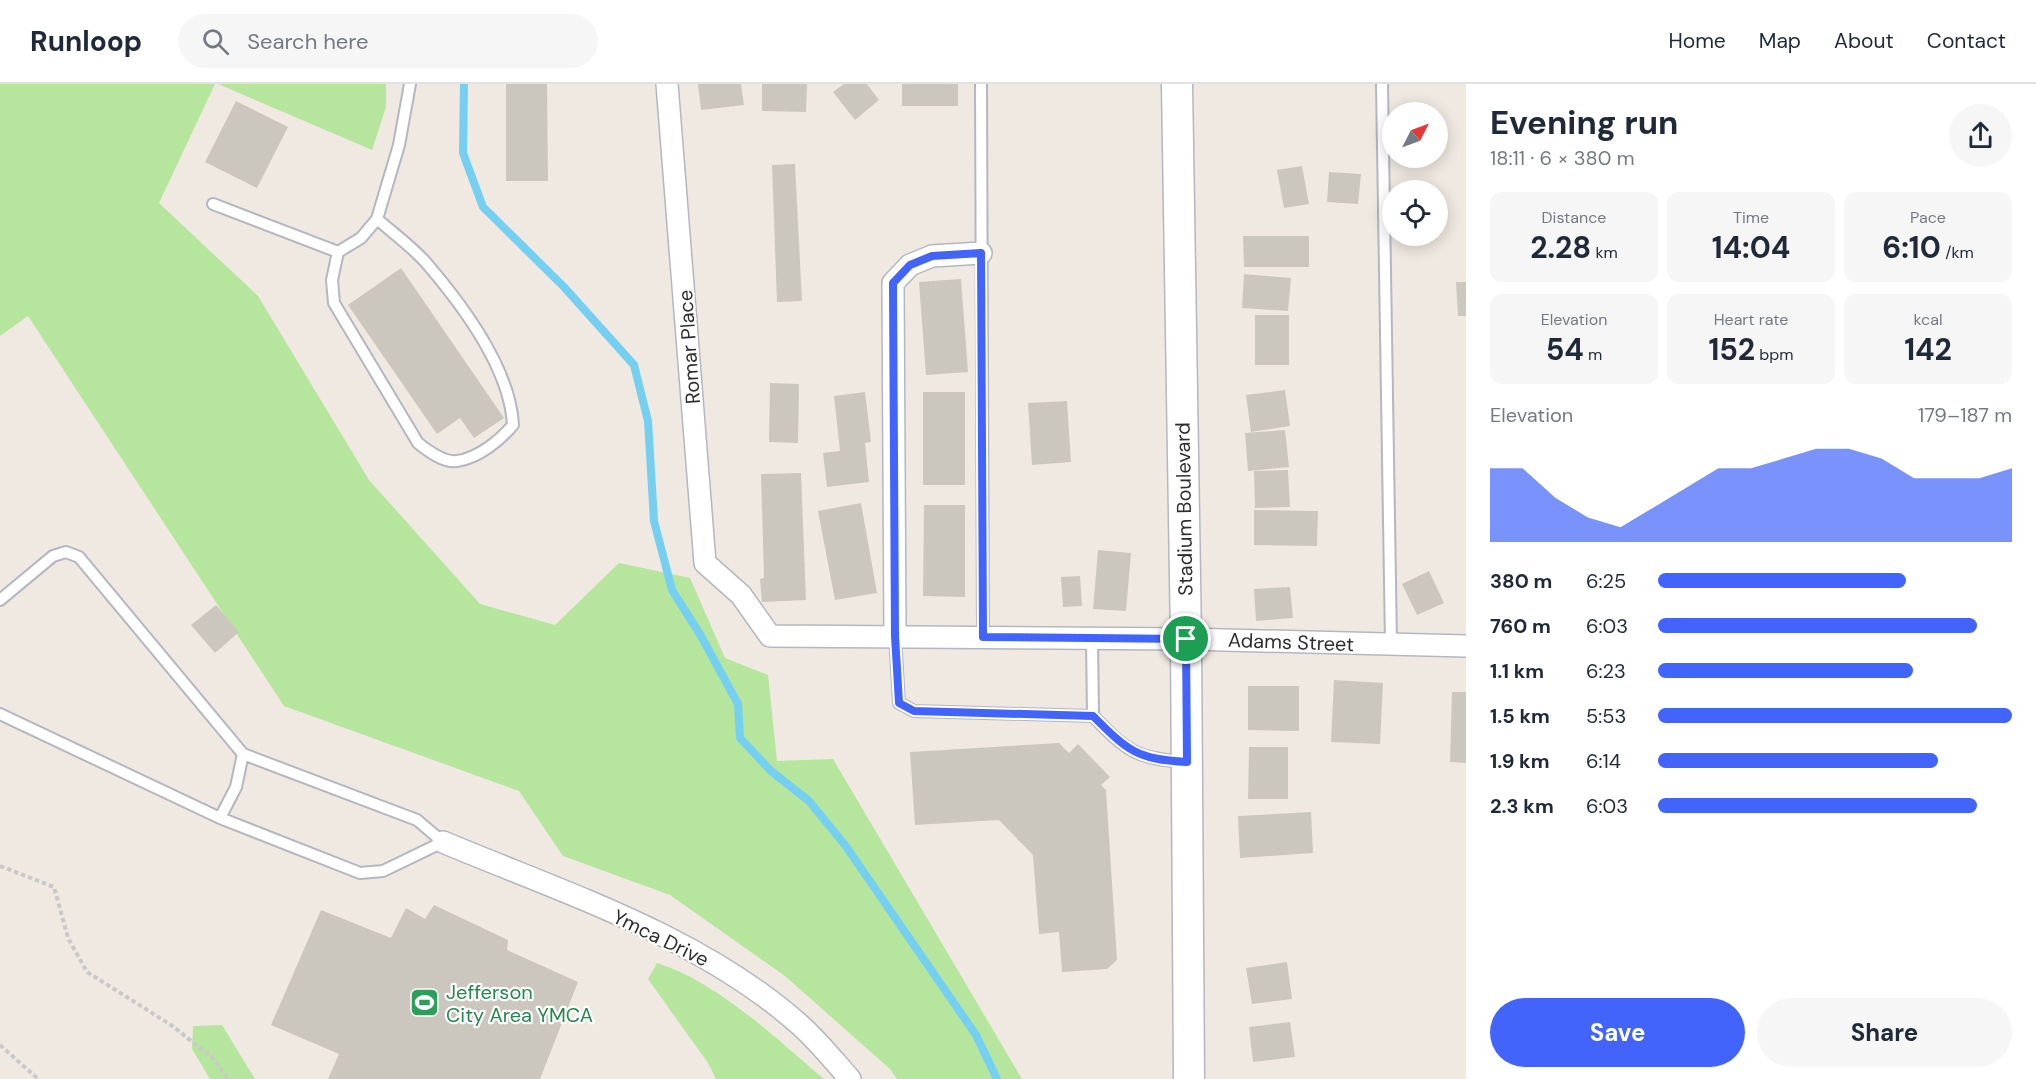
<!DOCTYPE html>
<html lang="en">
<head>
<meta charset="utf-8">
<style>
  :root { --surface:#fff; --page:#f6f6f7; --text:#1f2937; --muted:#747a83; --line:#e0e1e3; --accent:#4264fb }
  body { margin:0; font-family:"DM Sans",sans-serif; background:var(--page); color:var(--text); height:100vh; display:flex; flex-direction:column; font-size:22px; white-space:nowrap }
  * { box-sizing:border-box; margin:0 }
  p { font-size:20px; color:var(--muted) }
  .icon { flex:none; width:33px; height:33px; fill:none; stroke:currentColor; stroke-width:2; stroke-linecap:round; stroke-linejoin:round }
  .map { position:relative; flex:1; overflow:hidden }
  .sheet { display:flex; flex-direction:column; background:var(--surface); width:570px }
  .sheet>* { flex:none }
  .needle { width:39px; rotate:48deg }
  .fabs { position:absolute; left:1382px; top:18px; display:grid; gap:12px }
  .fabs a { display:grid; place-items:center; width:66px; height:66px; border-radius:50%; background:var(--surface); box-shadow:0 3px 15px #0003; font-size:30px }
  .pin { position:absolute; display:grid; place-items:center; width:51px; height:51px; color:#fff; margin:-26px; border:3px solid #fff; border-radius:50%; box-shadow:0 2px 6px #0007 }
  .round { display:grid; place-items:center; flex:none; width:63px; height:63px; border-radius:32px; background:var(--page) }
  .summary { display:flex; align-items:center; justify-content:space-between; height:102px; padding:0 24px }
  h1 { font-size:33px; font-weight:700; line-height:45px }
  .stats { display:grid; grid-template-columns:repeat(3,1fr); gap:9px; height:102px; padding:6px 24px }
  .stats div { display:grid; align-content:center; border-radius:12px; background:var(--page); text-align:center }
  .stats b { font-size:30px; font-weight:700 }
  .stats small { font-size:16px; font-weight:400 }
  .stats p { font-size:16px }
  .chart { height:168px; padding:12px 24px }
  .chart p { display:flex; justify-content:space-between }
  .chart svg { width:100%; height:108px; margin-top:6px; fill:var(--accent); opacity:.7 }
  .primary-button { display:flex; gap:12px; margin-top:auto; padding:12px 24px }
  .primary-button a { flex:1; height:69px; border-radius:36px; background:var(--accent); color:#fff; font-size:24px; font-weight:700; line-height:69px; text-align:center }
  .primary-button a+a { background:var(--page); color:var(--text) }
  ul { padding:0 24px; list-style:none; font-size:20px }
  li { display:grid; grid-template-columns:96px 72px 1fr; align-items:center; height:45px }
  li i { height:15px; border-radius:8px; background:var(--accent) }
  header { display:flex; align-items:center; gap:36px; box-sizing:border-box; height:84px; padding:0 30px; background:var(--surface); border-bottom:2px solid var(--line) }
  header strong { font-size:28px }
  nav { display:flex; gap:33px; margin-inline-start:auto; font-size:21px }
  .search { width:420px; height:54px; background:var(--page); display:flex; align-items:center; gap:15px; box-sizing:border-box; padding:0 21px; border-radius:33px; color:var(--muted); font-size:22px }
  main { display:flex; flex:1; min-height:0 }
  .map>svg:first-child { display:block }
  .green { fill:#b6e59e }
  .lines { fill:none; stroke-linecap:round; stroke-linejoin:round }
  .stream { stroke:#75cff0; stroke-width:8 }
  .building { fill:#cbc7bf }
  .service-casing { stroke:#b4b7c1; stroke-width:14 }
  .minor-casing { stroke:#b4b7c1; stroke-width:24 }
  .secondary-casing { stroke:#b4b7c1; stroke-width:33 }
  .path { stroke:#c9c9c9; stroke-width:4; stroke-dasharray:4.5 3; stroke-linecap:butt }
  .service { stroke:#fff; stroke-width:10 }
  .minor { stroke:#fff; stroke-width:21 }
  .secondary { stroke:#fff; stroke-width:30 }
  .route-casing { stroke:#fff; stroke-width:12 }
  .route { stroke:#4264fb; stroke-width:8 }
  .labels { text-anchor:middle; stroke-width:4.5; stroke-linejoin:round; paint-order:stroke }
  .street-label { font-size:20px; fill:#2e2e2e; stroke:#fff }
  .leisure-label { font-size:20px; fill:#27864d; stroke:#fff; text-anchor:start }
</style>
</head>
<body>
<header>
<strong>Runloop</strong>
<div class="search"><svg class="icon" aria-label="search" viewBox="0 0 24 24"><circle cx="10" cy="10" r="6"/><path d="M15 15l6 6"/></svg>Search here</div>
<nav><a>Home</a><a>Map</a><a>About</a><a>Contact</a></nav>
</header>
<main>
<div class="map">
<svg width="1466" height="995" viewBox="0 0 1466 995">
  <rect width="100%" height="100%" fill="#efe9e1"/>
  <path class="green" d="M0,0h215l-56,119 99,93 111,184 111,124 75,21 64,-62 71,15 35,80 43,17 9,86 56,-2 189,320h-125l-7,-10 -105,-93 -115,-81 -107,-39 -44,-65 -235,-85 -256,-390 -28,20z
    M218,0h168v23l-14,43z
    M657,879c59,18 120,76 167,116h-108l-8,-16 -60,-84z
    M222,941l33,54h-45l-18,-30 1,-23z"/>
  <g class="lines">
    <path class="stream" d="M464,0l-1,69 20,54 81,80 70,78 14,56 6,100 18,69 29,46 37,68 2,34 31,33 38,30 36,44 131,190 21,44"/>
  </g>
  <path class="building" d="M506,0h41l1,97h-42z
    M698,0h43l3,21 -43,5z
    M762,0h45l-1,28 -44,-1z
    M844,0h23l12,16 -24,20 -22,-28z
    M902,0h56v22h-56z
    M236,17l52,26 -31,61 -52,-26z
    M795,80l7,137 -25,1 -5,-137z
    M1302,82l7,38 -25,4 -7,-38z
    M1329,88l32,2 -3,30 -31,-2z
    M1243,152h66v31h-65z
    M401,184l103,150 -30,20 -14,-20 -23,16 -89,-129z
    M1244,190l47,4 -3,33 -46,-3z
    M961,195l7,93 -42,3 -7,-93z
    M1456,198h10v34h-8z
    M1255,231h34v50h-34z
    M770,299l29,1 -1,59 -29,-1z
    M1285,306l5,36 -39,6 -5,-37z
    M865,308l6,50 -6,1 4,39 -42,5 -4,-34 17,-2 -6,-55z
    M923,308h42v93h-42z
    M1067,317l4,61 -39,3 -4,-62z
    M1285,346l4,37 -41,4 -3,-38z
    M1288,386l2,37 -35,1 -1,-37z
    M801,389l5,127 -44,2 -2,-23 4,-1 -3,-104z
    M861,419l16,90 -42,7 -17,-89z
    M924,421h41v92l-42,-1z
    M1254,426l64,1 -1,35 -63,-1z
    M1098,466l33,3 -5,58 -33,-2z
    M1429,487l15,32 -27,12 -15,-31z
    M1080,492l2,30 -19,1 -2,-30z
    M1290,503l3,31 -37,3 -2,-32z
    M216,521l23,27 -24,21 -24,-28z
    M1334,596l49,3 -3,61 -49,-2z
    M1248,602h51v45l-51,-1z
    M1452,608h14v71l-16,-1z
    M1059,659l10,10 9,-9 32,33 -9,8 5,5 11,170 -10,9 -45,3 -3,-40 -20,2 -6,-79 -34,-35 -84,5 -5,-73z
    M1249,663h39v52h-40z
    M1311,728l2,41 -73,5 -2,-42z
    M434,821l74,35 -1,10 71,32 -38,97h-212l11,-25 -68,-29 50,-115 70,28 15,-30 19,11z
    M1287,878l5,37 -40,5 -6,-36z
    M1290,938l5,35 -42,5 -4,-35z"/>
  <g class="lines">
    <defs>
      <path id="service" d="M981,0l2,553
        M1382,0l9,560
        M213,120l125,48 23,-14 16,-19 22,-74 11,-61
        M338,168l-6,28 2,23 84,140c10,8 26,20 39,18 22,-3 43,-21 56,-36 -3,-56 -49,-118 -85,-160 -14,-17 -34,-31 -51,-46
        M0,516l53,-44 13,-4 13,5 164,197 -7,33 -16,31
        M895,552l4,67 15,8 179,5c34,35 43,43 93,46
        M1092,554l1,78
        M0,630l220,104 140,55 23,-2 60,-29 -26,-22 -174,-66"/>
      <path id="minor" d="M667,0l38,479 36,32 29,41 416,3 280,7
        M895,552l-2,-353 17,-18 22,-9 49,-3
        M443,758c121,51 257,94 357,183 18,16 34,36 50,54"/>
      <path id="secondary" d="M1177,0l9,555 3,440"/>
    </defs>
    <use href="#service" class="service-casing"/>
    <use href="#minor" class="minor-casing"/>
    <use href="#secondary" class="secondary-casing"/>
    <path class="path" d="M0,782l54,21 14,51 19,34 84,53 42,33 15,21
      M0,961l38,34"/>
    <use href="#service" class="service"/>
    <use href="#minor" class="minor"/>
    <use href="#secondary" class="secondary"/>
  </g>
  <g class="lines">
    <defs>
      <path id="route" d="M981,169l2,384 203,2 1,123c-51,-3 -59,-11 -94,-46l-179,-5 -15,-8 -4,-67 -2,-353 17,-18 22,-9z"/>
    </defs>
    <use href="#route" class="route-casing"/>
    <use href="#route" class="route"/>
  </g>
  <defs>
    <symbol id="stadium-square" viewBox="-11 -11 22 22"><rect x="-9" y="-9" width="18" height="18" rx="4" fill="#2e9e5b" stroke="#fff"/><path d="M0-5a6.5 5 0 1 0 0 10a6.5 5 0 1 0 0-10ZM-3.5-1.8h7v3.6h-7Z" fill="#fff"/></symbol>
  </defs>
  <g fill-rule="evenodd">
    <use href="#stadium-square" x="408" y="902" width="33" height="33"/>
  </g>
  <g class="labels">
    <g class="street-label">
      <text transform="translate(689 263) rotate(-94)" y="7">Romar Place</text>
      <text transform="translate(1184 425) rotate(-91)" y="7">Stadium Boulevard</text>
      <text transform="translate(1291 558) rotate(2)" y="7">Adams Street</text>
      <text transform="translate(661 854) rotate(26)" y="7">Ymca Drive</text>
    </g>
    <g class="leisure-label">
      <text x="446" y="915">Jefferson<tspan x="446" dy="23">City Area YMCA</tspan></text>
    </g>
  </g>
</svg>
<div class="fabs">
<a><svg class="needle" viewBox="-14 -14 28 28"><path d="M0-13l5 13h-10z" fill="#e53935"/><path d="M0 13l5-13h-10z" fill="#747a83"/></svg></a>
<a><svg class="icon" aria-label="locate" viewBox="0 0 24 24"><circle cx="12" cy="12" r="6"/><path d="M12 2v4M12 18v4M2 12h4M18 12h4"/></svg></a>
</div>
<div class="pin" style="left:1186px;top:555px;background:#1e9e55"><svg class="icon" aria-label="arrive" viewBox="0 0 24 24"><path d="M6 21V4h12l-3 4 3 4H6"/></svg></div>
</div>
<section class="sheet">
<div class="summary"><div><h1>Evening run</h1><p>18:11 · 6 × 380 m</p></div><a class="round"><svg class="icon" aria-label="share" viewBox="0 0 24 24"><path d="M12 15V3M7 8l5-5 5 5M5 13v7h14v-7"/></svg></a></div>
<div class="stats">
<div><p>Distance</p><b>2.28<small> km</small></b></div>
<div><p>Time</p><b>14:04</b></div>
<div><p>Pace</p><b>6:10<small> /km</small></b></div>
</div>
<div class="stats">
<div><p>Elevation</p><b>54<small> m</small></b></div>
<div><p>Heart rate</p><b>152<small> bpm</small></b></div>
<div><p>kcal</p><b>142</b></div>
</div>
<div class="chart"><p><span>Elevation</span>179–187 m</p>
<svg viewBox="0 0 160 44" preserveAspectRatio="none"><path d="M0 44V14L10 14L20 26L30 34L40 38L50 30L60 22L70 14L80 14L90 10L100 6L110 6L120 10L130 18L140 18L150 18L160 14V44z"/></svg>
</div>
<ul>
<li><b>380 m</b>6:25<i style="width:70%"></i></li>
<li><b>760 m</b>6:03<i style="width:90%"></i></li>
<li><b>1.1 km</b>6:23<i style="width:72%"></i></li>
<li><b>1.5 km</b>5:53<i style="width:100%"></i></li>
<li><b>1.9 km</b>6:14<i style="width:79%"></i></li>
<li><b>2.3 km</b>6:03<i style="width:90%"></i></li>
</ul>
<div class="primary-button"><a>Save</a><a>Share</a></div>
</section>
</main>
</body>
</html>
